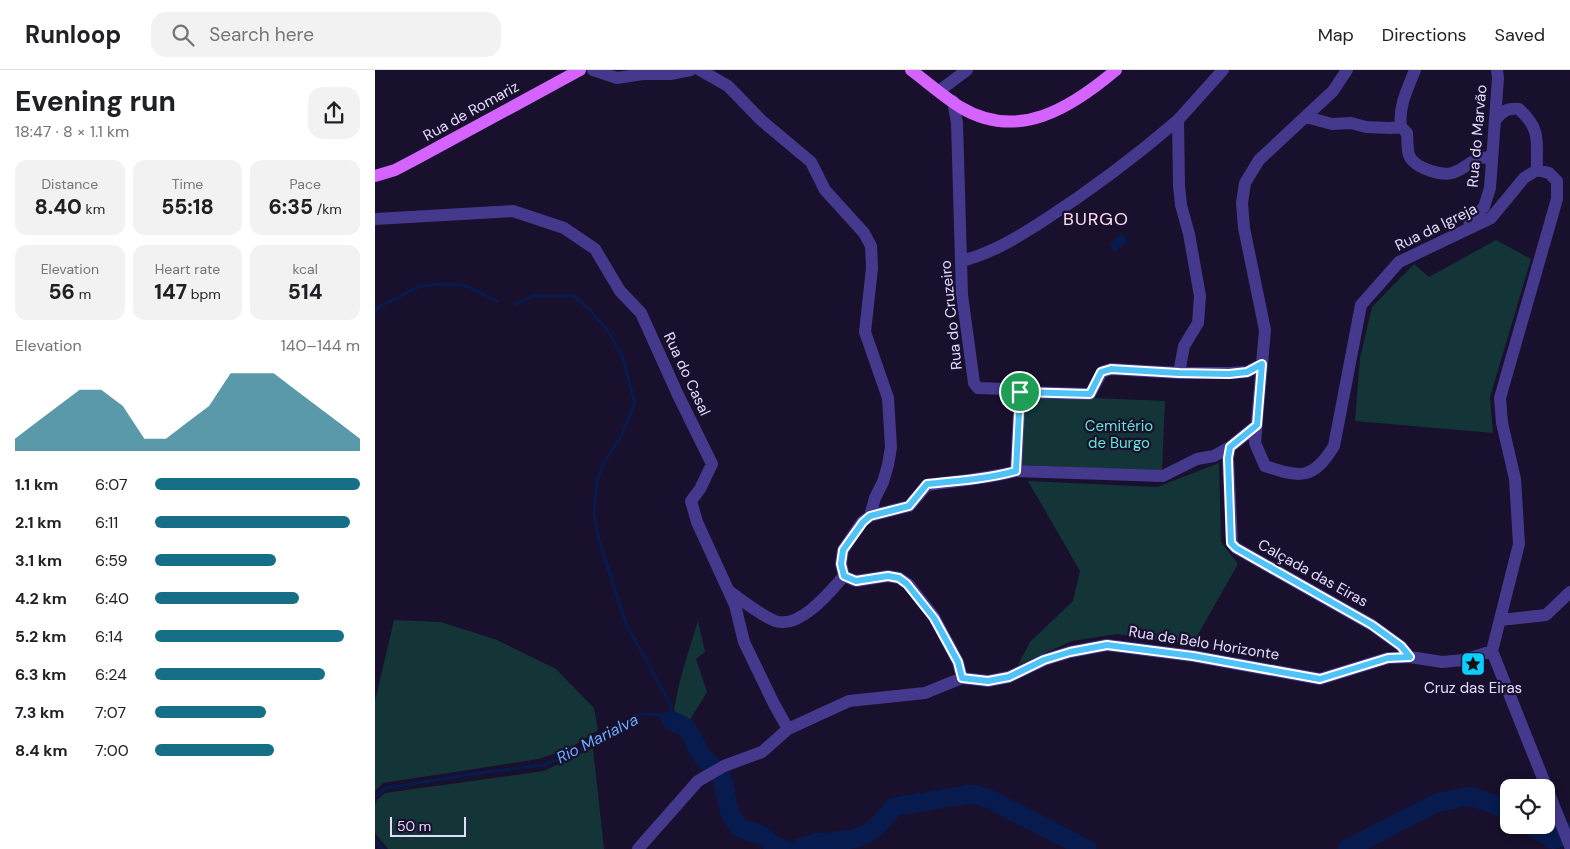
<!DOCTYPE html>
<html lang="en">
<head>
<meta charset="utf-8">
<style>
  :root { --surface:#fff; --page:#f2f2f2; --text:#202124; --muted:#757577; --line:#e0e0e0; --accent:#156f87 }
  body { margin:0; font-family:"DM Sans",sans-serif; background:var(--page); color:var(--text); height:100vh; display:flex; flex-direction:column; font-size:19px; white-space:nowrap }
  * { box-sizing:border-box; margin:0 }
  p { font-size:16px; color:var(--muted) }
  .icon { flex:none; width:28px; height:28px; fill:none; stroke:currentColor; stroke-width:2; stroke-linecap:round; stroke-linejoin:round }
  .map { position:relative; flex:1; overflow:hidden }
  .sheet { display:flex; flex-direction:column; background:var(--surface); width:375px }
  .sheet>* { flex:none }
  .fabs { position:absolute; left:1125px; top:709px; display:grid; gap:10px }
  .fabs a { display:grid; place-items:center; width:55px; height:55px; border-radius:10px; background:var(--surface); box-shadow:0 2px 12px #0003; font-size:25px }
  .scale { position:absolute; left:15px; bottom:12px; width:76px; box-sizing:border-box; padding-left:5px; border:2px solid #e4dcff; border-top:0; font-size:14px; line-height:18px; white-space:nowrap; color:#e4dcff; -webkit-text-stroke:4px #18102d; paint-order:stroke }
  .pin { position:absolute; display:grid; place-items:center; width:42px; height:42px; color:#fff; margin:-21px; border:2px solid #fff; border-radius:50%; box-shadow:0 1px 5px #0007 }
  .round { display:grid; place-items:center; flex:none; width:52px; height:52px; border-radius:15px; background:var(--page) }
  .overview { display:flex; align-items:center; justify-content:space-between; height:85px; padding:0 15px }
  h1 { font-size:28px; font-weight:800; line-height:38px }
  .metrics { display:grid; grid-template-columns:repeat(3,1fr); gap:8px; height:85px; padding:5px 15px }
  .metrics div { display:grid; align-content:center; border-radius:12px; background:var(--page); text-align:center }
  .metrics b { font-size:21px; font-weight:800 }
  .metrics small { font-size:14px; font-weight:400 }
  .metrics p { font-size:14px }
  .chart { height:140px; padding:10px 15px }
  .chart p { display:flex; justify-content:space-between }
  .chart svg { width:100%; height:90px; margin-top:5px; fill:var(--accent); opacity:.7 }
  ul { padding:0 15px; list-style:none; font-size:16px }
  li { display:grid; grid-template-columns:80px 60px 1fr; align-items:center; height:38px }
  li i { height:12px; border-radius:6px; background:var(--accent) }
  header { display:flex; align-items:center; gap:30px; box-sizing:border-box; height:70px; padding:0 25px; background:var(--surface); border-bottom:1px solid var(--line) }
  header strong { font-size:24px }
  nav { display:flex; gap:28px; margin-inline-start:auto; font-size:18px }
  .search { width:350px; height:45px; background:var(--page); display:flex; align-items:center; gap:12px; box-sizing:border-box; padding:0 18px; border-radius:15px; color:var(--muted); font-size:19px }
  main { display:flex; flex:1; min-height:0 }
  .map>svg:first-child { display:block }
  .green { fill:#133537 }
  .water { fill:#081b4e }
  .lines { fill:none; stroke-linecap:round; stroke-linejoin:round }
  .stream { stroke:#081b4e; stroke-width:3 }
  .river { stroke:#081b4e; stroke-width:19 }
  .minor { stroke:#45398e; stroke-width:12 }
  .major { stroke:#d463ff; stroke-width:12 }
  .route-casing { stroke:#fff; stroke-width:10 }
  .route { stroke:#4fc3f7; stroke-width:6 }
  .labels { text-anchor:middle; stroke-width:4.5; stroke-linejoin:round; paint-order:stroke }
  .street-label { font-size:15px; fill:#e4dcff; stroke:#18102d }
  .park-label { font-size:15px; fill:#61e6d2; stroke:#18102d }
  .poi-label { font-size:15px; fill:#e4dcff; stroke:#18102d }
  .water-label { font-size:16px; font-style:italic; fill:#6aacff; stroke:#18102d }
  .quarter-label { font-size:18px; letter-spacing:1px; fill:#ffdef0; stroke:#18102d }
</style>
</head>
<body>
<header>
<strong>Runloop</strong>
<div class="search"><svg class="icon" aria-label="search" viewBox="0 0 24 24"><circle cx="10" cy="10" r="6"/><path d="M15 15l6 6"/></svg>Search here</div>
<nav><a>Map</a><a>Directions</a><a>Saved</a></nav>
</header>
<main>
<section class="sheet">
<div class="overview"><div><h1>Evening run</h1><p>18:47 · 8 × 1.1 km</p></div><a class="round"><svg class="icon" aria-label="share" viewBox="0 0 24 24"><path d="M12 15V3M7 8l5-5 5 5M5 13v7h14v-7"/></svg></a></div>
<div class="metrics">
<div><p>Distance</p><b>8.40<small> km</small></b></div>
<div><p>Time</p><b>55:18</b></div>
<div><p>Pace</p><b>6:35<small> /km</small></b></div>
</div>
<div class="metrics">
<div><p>Elevation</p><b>56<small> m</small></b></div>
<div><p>Heart rate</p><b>147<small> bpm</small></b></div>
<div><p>kcal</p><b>514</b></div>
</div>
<div class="chart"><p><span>Elevation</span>140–144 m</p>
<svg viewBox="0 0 160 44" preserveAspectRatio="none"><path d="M0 44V38L10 30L20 22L30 14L40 14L50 22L60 38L70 38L80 30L90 22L100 6L110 6L120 6L130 14L140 22L150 30L160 38V44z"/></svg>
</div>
<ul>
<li><b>1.1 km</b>6:07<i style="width:100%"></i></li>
<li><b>2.1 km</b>6:11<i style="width:95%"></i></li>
<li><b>3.1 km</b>6:59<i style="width:59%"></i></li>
<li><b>4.2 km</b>6:40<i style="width:70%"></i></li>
<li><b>5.2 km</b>6:14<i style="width:92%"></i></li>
<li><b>6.3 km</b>6:24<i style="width:83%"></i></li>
<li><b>7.3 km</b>7:07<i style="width:54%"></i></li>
<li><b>8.4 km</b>7:00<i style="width:58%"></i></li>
</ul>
</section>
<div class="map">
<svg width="1195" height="779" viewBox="0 0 1195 779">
  <rect width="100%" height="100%" fill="#18102d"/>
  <path class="green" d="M1121,170l35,19 -41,138 3,36 -138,-12 5,-63 12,-51 42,-43 15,13z
    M650,325l140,6 -3,70 -140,-6z
    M844,393l2,79 17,22 -46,81 -75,-11 -45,7 -54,24 12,-23 43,-41 7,-30 -52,-90 129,6z
    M19,550l47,2 56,18 59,29 38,39 4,22 -26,17 -33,12 -156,24 -8,8v-90z
    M323,551l7,31 -9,7 11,33 -19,31 -15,-5c4,-34 15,-65 25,-97z
    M218,678l11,101h-216l-13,-16v-28l2,-5 8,-7 159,-22z"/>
  <path class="water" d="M747,163l6,8 -13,11 -6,-8z"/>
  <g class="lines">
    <path class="stream" d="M0,242l4,-5 39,-20 24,-3 22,1 33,16
      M0,727l11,-9 100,-16 57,-7 32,-12 61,-38 19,-1 16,6v-15l-45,-81 -27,-84 -5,-26 3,-33 8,-20 14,-21 16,-36 -13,-49 -16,-27 -18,-20 -14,-12h-41l-17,8
      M1177,769l1,10
      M0,770l8,9"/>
    <path class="river" d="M296,650l16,8 15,28 20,21 8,37 10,14 21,7 16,12 7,2
      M1156,755l21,14h5l13,-7
      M423,779c21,-11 47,-4 68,-15 12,-6 20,-18 28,-27l77,-13 17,4 99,51
      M972,779l89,-46 34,-7 39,14"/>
    <path class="minor" d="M218,0l24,8 26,-4h27l21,-4
      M325,0l28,16 33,34 50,42 14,28 39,43 7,13 1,22 -7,64 23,66 3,49 -3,18 -5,17 -8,16 -5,18
      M972,0l-14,21 -74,69 -14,23 -3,20 2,25 21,102 -10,113 10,23c36,12 48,14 69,-20l27,-141 38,-43 92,-44 33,-40 13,-8 12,3 8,8v18l-57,199 2,25 13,56 4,65 -27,107 78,195
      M564,21l28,-21
      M578,31l4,22 5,172 12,88 4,5 28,1 14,3 70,2 12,-22 9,-3 68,4h50l18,-1 15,-8
      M931,47l26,7 19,-1 15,4 24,1 11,-1
      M1120,51c7,-10 12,-13 24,-12 23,21 17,33 18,61
      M1026,57l6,6c1,8 -1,21 5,27 8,9 29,16 40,13 15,-4 22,-18 39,-15
      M1026,57c-3,-20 7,-39 14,-57
      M0,149l138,-8 51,17 31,21 25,42 21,22 37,82 34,69 -12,25 -9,12 6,21 38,83 9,37 30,62 14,25
      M1094,158l1,-7 14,-14 6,-19 8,-110 -1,-8
      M586,191c30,-7 57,-24 82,-40 48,-31 92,-64 135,-101
      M804,303l5,-27 14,-23 2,-27 -11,-62 -8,-29 -2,-19 -1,-66 45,-50
      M882,355l-27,22 -2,10 4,86 4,5 136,77 29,21 9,11
      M641,401l4,-79
      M354,521c12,9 33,25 46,30 24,9 55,-29 69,-45
      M1125,550l46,-5 24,-23
      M587,608l-4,-16 -24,-45 -26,-33 -9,-6 -11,-2 -32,5 -12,-5 -3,-12 2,-14 19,-28 8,-6 39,-10 18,-21c30,-4 60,-6 89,-14l147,5 34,-17 17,-3 16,-9
      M263,779l60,-68 26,-15 38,-14 26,-23 61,-28 76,-8 37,-15 26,3 21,-4 35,-17 26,-8 37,-7 86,11 127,23 68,-21 22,-1 32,5 22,-2 28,-9"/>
    <path class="major" d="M536,0c16,12 32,26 49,37 58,35 111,1 156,-37
      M0,106l20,-6 21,-11 164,-89"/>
  </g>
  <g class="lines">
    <defs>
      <path id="route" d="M887,294l-5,61 -27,22 -2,11 3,85 5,5 136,77 29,21 9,11 -22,1 -68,21 -127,-23 -86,-11 -37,7 -26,8 -35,17 -21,4 -26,-3 -4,-16 -24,-44 -27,-34 -8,-6 -11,-2 -32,5 -12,-5 -3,-12 2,-14 20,-28 7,-6 39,-10 18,-22c30,-3 60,-5 89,-13l4,-79 70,2 11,-22 10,-3 68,4 50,1 18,-2z"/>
    </defs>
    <use href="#route" class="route-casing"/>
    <use href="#route" class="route"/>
  </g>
  <defs>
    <symbol id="sight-square" viewBox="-11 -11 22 22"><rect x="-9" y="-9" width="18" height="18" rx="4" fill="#08cfff" stroke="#18102d"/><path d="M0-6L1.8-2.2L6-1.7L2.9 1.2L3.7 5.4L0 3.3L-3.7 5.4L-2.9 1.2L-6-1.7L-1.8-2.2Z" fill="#111"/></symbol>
  </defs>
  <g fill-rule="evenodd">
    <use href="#sight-square" x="1084" y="580" width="28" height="28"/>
  </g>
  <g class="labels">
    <g class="street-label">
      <text transform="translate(96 41) rotate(-29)" y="5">Rua de Romariz</text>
      <text transform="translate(1102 66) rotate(-85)" y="5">Rua do Marvão</text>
      <text transform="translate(1061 157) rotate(-26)" y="5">Rua da Igreja</text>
      <text transform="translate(576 245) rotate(-96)" y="5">Rua do Cruzeiro</text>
      <text transform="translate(312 304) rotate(65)" y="5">Rua do Casal</text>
      <text transform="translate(938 503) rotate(29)" y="5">Calçada das Eiras</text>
      <text transform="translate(829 573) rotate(9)" y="5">Rua de Belo Horizonte</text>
    </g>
    <g class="park-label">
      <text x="744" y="361">Cemitério<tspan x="744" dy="17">de Burgo</tspan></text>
    </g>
    <g class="poi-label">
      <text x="1098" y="623">Cruz das Eiras</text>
    </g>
    <g class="water-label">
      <text transform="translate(222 668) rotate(-27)" y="6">Rio Marialva</text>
    </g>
    <g class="quarter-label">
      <text x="721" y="155">BURGO</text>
    </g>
  </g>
</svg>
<div class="fabs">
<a><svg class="icon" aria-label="locate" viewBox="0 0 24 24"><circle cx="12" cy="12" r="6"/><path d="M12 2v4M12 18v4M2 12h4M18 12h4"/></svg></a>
</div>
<div class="scale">50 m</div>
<div class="pin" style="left:645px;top:322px;background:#1e9e55"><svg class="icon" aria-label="arrive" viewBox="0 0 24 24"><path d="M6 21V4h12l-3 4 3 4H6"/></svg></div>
</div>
</main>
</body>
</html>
